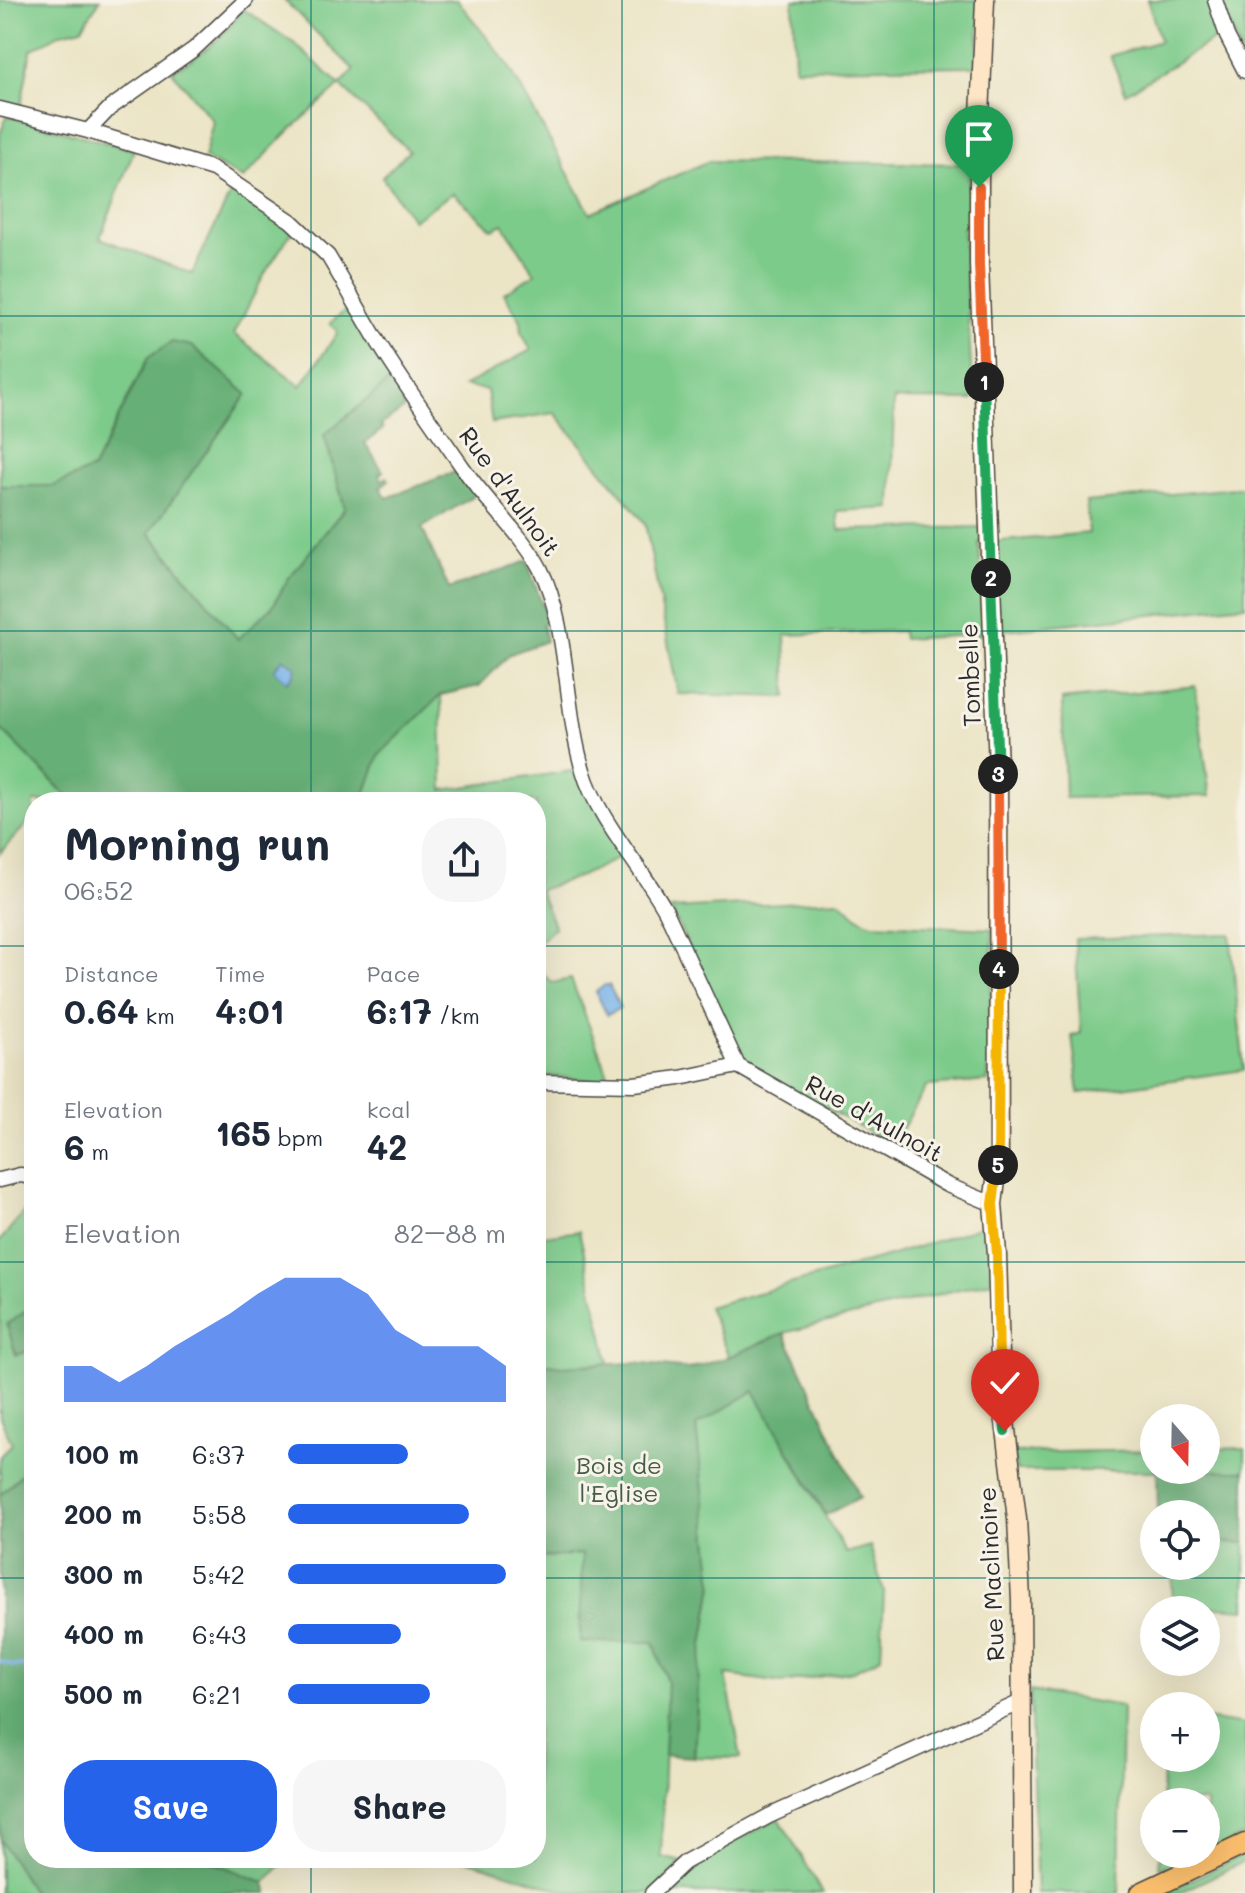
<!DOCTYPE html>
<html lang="en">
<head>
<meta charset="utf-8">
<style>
  :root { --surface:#fff; --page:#f6f6f7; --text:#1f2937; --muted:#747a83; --accent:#2563eb }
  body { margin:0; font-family:Mali,sans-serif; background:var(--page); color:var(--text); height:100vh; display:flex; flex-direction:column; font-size:30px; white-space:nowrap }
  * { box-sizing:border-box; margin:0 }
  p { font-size:26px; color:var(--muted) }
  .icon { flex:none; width:44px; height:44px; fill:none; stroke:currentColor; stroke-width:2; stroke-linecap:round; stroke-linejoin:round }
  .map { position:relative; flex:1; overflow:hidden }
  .drawer { position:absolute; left:24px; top:792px; width:522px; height:1076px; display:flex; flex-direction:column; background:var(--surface); border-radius:32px; box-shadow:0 8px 32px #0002 }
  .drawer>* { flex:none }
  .needle { width:52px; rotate:160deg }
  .buttons { position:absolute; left:1140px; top:1404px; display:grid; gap:16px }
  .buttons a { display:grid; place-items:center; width:80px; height:80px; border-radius:50%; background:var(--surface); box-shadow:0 8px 32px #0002; font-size:40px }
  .pin { position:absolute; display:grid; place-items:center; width:68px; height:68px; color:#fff; margin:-82px -34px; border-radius:50% 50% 50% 0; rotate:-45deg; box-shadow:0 0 8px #0007 }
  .pin .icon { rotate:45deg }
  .km { position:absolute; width:40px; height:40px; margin:-20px; border-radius:50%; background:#222; color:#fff; font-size:22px; line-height:40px; text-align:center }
  .round { display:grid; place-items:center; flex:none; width:84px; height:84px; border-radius:32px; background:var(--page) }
  .head { display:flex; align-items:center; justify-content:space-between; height:136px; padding:0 40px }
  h1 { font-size:44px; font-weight:800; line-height:60px }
  .figures { display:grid; grid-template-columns:repeat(3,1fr); gap:12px; height:136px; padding:8px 40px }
  .figures div { display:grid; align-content:center }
  .figures b { font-size:34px; font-weight:800 }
  .figures small { font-size:22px; font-weight:400 }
  .figures p { font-size:22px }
  .chart { height:224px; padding:16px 40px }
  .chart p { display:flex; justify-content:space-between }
  .chart svg { width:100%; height:144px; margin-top:8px; fill:var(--accent); opacity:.7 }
  .cta { display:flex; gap:16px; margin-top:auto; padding:16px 40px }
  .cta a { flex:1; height:92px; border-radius:32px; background:var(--accent); color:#fff; font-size:32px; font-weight:800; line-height:92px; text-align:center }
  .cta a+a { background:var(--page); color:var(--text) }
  ul { padding:0 40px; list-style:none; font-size:26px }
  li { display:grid; grid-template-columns:128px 96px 1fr; align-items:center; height:60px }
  li i { height:20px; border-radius:10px; background:var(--accent) }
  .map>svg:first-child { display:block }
  .green { fill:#7dcb8a; stroke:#547b5a; stroke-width:2 }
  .forest { fill:#66af76; stroke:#486d50; stroke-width:2 }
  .water { fill:#78b3e9; stroke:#526f8a; stroke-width:2 }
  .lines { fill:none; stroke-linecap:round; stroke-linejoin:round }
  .stream { stroke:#78b3e9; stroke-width:4 }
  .street-casing { stroke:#484742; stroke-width:17 }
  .secondary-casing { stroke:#484742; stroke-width:21 }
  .primary-casing { stroke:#484742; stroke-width:23 }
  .street { stroke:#fff; stroke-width:14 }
  .secondary { stroke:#fde5c5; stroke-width:18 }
  .primary { stroke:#fabe6d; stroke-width:20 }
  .split-1-casing { stroke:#fff; stroke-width:16 }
  .split-2-casing { stroke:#fff; stroke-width:16 }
  .split-3-casing { stroke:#fff; stroke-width:16 }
  .split-4-casing { stroke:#fff; stroke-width:16 }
  .split-5-casing { stroke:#fff; stroke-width:16 }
  .split-6-casing { stroke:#fff; stroke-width:16 }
  .split-7-casing { stroke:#fff; stroke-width:16 }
  .split-1 { stroke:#f0652b; stroke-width:10 }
  .split-2 { stroke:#22a559; stroke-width:10 }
  .split-3 { stroke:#22a559; stroke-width:10 }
  .split-4 { stroke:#f0652b; stroke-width:10 }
  .split-5 { stroke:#f5b400; stroke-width:10 }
  .split-6 { stroke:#f5b400; stroke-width:10 }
  .split-7 { stroke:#22a559; stroke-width:10 }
  .grid { fill:none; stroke:#0f766e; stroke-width:2; stroke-opacity:0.55 }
  .labels { text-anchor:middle; stroke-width:6; stroke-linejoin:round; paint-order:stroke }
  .street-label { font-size:24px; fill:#2b2b2b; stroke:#f7f3e8 }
  .park-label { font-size:24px; fill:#445b48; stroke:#f7f3e8 }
</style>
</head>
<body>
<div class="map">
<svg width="1245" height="1893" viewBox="0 0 1245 1893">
  <rect width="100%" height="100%" fill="#f7f3e8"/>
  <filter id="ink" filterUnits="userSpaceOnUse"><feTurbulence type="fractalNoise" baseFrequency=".0125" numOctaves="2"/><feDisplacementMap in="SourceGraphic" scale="16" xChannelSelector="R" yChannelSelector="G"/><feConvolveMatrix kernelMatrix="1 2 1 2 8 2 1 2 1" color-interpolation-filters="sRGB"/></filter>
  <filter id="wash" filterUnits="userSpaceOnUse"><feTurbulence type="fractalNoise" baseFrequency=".006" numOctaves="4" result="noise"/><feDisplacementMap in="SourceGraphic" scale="32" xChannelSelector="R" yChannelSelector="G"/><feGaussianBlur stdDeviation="1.8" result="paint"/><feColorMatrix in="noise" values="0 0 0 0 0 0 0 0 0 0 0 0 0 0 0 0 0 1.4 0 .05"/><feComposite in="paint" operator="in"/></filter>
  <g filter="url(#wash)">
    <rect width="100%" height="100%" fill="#ebe4c5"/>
    <path class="green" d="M0,0h100l-18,28 -21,5 -30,17 -11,61 -20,-5z
      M284,0h173l50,63 83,150 119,-52 260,3 1,61 -7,3 10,172 -79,-1 -3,109 -54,3 2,19 146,-3 1,14 -7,1 4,89 6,3 -86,5 -1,-8 -117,4 2,62 -109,-3 -33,-171 -90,-110 -63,10 -5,-33 -23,-4 67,-36 -9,-17 -1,-12 -17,-28 31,-19 -32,-50 -11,5 -39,-36 -40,27 -31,-43 27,-26 -69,-66 -54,49 -43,45 -39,-21 9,-37 -41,-50c32,-18 50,-32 71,-62l52,35 45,41 14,-15z
      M793,0h188l-4,66 -182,2z
      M1148,0h61l11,36 -94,57 -16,-37 50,-15z
      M1219,0h26v62z
      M7,116l127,34 -34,88 92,36 42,-88 60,42 -29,45 -31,61 67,52 37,-54 -8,-9 22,-18 41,73 -69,57 21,73 -57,71 -15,27 -35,34 -89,-108 98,-138 -99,-36 -55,111 -40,17h-53v-352z
      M1245,487v118l-248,26 -4,-89 96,-9 -3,-31z
      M1195,686l15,110 -145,2 -3,-98z
      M441,694l2,96 135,-20 49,84 -46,22 -42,14 16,38 -19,16v-142h-174l17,-47z
      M0,728l73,74h-39v14l-34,37z
      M838,900c14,9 19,20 35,24l120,5 -5,152 -61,5 -34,59 -131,-72 -18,-13 -10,-17 -63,-134z
      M1230,934l14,136 -165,23 -7,-57 9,-3 -6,-94z
      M536,952l8,23 8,8 19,-4 40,103 -75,-7z
      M34,1199v107l-27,18 9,31 18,-6v113l-34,33v-39l12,-12 -12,-27v-176z
      M988,1224l4,57 -208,52 -55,24 -21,-50 181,-51z
      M579,1231l30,132 -48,3 -25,-4v-125z
      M754,1390l92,163 24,-7 14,46 -3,65 -28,14 -70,12 -57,-8 15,83 -47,-1 5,-88 14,-85 -17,-158z
      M1245,1448v23h-229l-3,-18 141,-3v20h52v-21z
      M1206,1542l39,1v66l-73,-5 1,-38h33z
      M582,1554l-2,88h74l13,40 -6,175 22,5 -33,31h-79l-111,-35h76v-300z
      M1030,1691l92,15 -3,187h-82z
      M1206,1719l39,6v110l-39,18v-51h-44l1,-44h43z
      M779,1818l44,75h-167l28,-25z
      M0,1840l33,53h-33z
      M1160,1854h43l-38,17 1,-5 -7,1z
      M1245,1854v7l-67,32h-15z
      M203,1858h85l-23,25z"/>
    <path class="forest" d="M172,342l20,4 55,48 -98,139 89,106 35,-33 15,-27 57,-71 -21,-73 69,-57 12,30 -24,17 2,4 -18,14 18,28 -4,4 3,5 5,-3 2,3 -9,7 7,11 70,-27 18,24 -53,33 27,61 78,-28 21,61 -6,2 4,17 -36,13 -31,32 -38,9 -62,60 -17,47h-289l-73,-74v-242h53l40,-17 55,-111z
      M34,1306v43l-18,6 -9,-31z
      M784,1333l76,164 -34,18 -72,-124 -58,35 17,158 -14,85 -5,88 -30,-2 3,-73 -13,-40h-74l2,-88 -46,4v-196l25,4 73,-3 55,6 40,-12z
      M34,1462v396h169l62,25 3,10h-235l-33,-53v-345z
      M1157,1470l88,1v72l-39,-1v-28h-48z"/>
    <path class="water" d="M283,658l13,9 -2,8 -7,7 -13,-12z
      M605,985h4l11,23 -13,7 -11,-23z"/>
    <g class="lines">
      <path class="stream" d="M0,1661l13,5h21"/>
    </g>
  </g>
  <g filter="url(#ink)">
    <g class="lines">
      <defs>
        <path id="street" d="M1215,0l12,36 18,35
          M0,109l88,22 125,38 78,52 37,35c21,35 40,71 62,105 24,37 50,74 76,111 22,31 57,64 74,96 29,57 24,141 43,202 14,49 58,96 83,141l72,155 209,119 46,19
          M88,131l22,-23 84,-59 52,-49
          M536,1082l98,2 46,-6 58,-12
          M0,1180l20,-5 14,2
          M652,1893l33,-31 84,-46 252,-114"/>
        <path id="secondary" d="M985,0l-6,140v124l19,504 1,389 -6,47 4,50 4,135 16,130 4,81 2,293"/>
        <path id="primary" d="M1141,1893l104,-49"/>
      </defs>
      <use href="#street" class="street-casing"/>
      <use href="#secondary" class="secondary-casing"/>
      <use href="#primary" class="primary-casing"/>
      <use href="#street" class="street"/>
      <use href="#secondary" class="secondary"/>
      <use href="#primary" class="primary"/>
    </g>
  </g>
  <g class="lines" filter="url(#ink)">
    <defs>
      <path id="split-1" d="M979,187v77l5,118"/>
      <path id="split-2" d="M984,382l7,196"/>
      <path id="split-3" d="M991,578l7,196"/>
      <path id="split-4" d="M998,774l1,195"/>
      <path id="split-5" d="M998,1165l1,-196"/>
      <path id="split-6" d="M998,1165l-5,39 4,50 2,106"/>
      <path id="split-7" d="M999,1360l6,71"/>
    </defs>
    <use href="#split-1" class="split-1-casing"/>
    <use href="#split-2" class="split-2-casing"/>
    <use href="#split-3" class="split-3-casing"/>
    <use href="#split-4" class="split-4-casing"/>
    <use href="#split-5" class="split-5-casing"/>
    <use href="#split-6" class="split-6-casing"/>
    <use href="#split-7" class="split-7-casing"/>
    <use href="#split-1" class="split-1"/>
    <use href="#split-2" class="split-2"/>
    <use href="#split-3" class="split-3"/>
    <use href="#split-4" class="split-4"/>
    <use href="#split-5" class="split-5"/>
    <use href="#split-6" class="split-6"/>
    <use href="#split-7" class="split-7"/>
  </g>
  <path class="grid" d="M311,0v802M622,0v1893M934,0v1893M0,316h1245M0,631h1245M0,946h34M536,946h709M0,1262h34M536,1262h709M0,1578h34M536,1578h709M311,1858v35"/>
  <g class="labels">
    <g class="street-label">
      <text transform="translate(509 492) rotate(54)" y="8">Rue d'Aulnoit</text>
      <text transform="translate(971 675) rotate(-92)" y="8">Tombelle</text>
      <text transform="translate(874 1119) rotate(29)" y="8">Rue d'Aulnoit</text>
      <text transform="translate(992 1574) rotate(-93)" y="8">Rue Maclinoire</text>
    </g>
    <g class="park-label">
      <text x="619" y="1474">Bois de<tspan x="619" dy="28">l'Eglise</tspan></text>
    </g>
  </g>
</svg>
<div class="buttons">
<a><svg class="needle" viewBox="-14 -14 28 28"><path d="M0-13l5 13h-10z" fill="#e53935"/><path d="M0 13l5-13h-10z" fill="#747a83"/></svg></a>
<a><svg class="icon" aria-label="locate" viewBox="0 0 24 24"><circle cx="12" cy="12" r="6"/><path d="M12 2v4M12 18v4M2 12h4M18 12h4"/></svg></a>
<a><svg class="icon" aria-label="layers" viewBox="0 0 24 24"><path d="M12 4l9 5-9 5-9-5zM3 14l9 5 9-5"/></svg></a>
<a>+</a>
<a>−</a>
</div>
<div class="pin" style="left:979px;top:187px;background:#1e9e55"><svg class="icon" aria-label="arrive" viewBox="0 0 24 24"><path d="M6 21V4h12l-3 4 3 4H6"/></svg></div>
<div class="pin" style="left:1005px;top:1431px;background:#d93025"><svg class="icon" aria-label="check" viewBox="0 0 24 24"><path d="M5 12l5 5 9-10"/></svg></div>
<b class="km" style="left:984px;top:382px">1</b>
<b class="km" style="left:991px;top:578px">2</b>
<b class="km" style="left:998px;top:774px">3</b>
<b class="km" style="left:999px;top:969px">4</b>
<b class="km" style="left:998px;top:1165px">5</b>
<section class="drawer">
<div class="head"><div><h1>Morning run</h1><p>06:52</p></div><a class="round"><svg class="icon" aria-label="share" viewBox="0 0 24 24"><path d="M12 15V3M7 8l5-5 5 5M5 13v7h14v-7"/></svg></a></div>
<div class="figures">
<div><p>Distance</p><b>0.64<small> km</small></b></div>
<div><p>Time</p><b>4:01</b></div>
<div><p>Pace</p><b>6:17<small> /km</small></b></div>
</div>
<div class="figures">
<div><p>Elevation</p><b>6<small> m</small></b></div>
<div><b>165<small> bpm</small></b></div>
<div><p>kcal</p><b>42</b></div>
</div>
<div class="chart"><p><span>Elevation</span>82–88 m</p>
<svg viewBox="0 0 160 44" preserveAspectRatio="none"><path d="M0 44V33L10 33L20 38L30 33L40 27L50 22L60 17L70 11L80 6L90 6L100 6L110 11L120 22L130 27L140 27L150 27L160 33V44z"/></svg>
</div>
<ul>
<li><b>100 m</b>6:37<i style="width:55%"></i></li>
<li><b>200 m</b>5:58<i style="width:83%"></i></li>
<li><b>300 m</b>5:42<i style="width:100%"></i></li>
<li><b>400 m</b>6:43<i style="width:52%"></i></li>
<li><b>500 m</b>6:21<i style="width:65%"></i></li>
</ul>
<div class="cta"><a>Save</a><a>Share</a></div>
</section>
</div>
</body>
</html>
